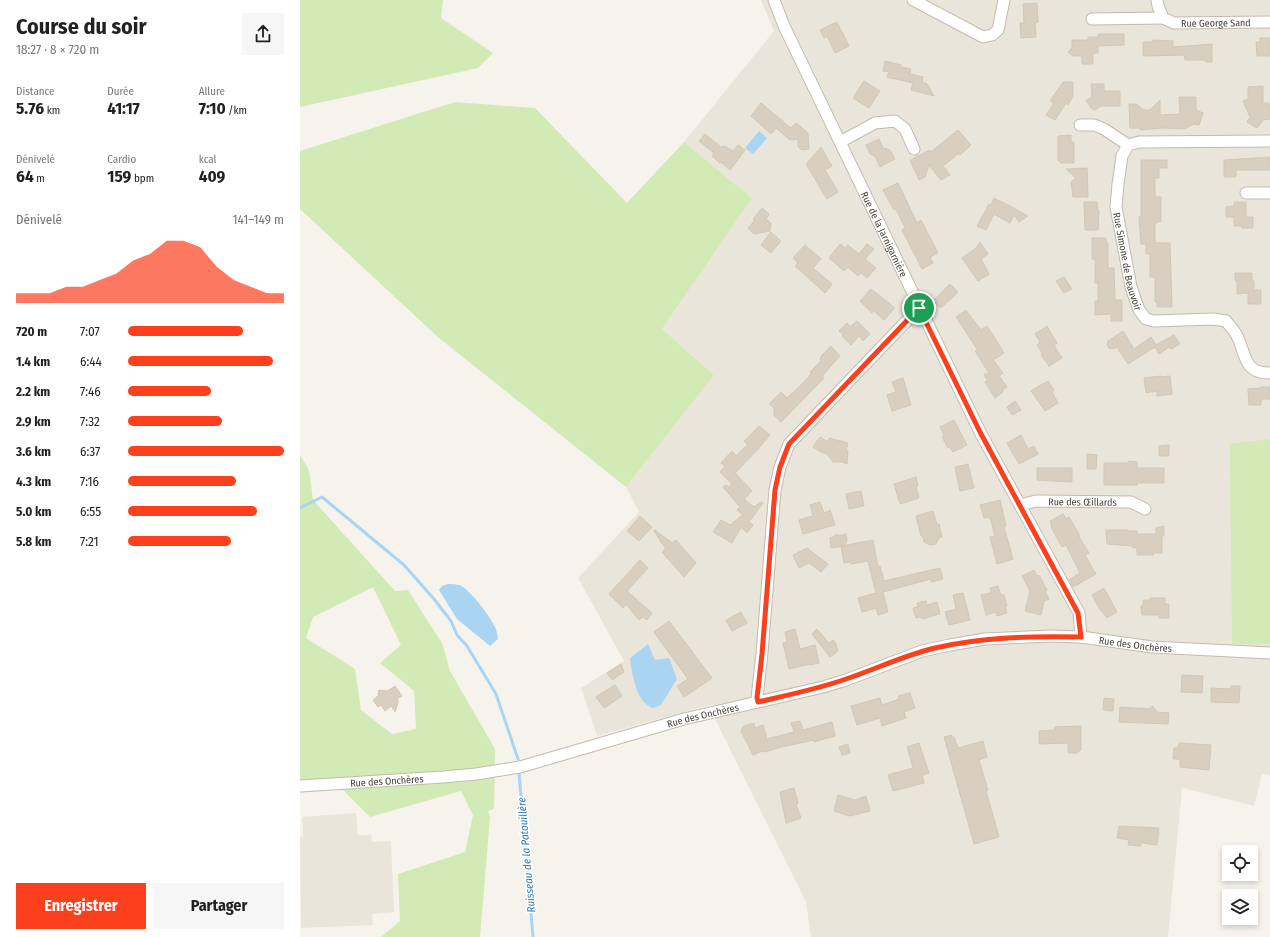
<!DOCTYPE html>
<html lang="fr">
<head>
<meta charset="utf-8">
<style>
  :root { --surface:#fff; --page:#f6f6f6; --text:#222; --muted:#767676; --accent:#fc3f1d }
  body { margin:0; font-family:"Fira Sans Condensed",sans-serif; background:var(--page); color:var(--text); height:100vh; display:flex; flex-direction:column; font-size:15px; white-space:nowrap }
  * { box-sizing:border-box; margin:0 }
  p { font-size:13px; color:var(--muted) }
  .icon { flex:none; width:22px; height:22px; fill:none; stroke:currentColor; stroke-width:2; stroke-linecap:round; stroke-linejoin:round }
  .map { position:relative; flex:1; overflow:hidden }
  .panel { display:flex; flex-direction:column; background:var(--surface); width:300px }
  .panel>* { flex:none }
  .controls { position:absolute; left:922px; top:845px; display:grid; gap:8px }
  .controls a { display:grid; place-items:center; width:36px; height:36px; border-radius:0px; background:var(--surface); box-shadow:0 2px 6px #0003; font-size:20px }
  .pin { position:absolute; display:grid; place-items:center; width:34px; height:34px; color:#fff; margin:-17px; border:2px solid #fff; border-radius:50%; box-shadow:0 1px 4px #0007 }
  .round { display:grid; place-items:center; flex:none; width:42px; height:42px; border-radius:0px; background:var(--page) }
  .overview { display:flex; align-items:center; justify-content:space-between; height:68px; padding:0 16px }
  h1 { font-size:22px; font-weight:700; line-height:30px }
  .metrics { display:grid; grid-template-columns:repeat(3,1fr); gap:6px; height:68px; padding:4px 16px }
  .metrics div { display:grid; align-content:center }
  .metrics b { font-size:17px; font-weight:700 }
  .metrics small { font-size:11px; font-weight:400 }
  .metrics p { font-size:11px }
  .chart { height:112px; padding:8px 16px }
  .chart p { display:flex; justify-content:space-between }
  .chart svg { width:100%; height:72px; margin-top:4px; fill:var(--accent); opacity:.7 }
  .cta { display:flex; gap:8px; margin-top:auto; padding:8px 16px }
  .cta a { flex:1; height:46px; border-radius:0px; background:var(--accent); color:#fff; font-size:16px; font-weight:700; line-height:46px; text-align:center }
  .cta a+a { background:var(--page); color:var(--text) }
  ul { padding:0 16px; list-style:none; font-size:13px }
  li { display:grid; grid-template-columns:64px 48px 1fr; align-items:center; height:30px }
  li i { height:10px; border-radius:5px; background:var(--accent) }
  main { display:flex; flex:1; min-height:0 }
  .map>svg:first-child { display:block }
  .residential { fill:#eae5da }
  .green { fill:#d2eab5; fill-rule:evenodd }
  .water { fill:#a9d4f2 }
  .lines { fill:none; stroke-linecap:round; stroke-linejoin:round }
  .stream { stroke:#a9d4f2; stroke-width:3 }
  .building { fill:#d8cfc1; stroke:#d3c7b4 }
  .minor-casing { stroke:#c2bbae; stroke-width:13 }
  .minor { stroke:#fff; stroke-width:11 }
  .route-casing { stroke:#fff; stroke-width:8 }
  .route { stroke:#fc3f1d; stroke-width:5 }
  .labels { text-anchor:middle; stroke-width:3.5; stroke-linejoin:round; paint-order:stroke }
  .street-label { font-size:10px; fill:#4b4439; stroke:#fff }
  .water-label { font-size:11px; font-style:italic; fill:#2e7ab2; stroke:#fff }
</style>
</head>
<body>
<main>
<section class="panel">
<div class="overview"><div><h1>Course du soir</h1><p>18:27 · 8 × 720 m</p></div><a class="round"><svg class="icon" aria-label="share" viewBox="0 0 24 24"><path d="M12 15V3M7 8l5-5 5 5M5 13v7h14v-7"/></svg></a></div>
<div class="metrics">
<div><p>Distance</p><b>5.76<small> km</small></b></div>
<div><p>Durée</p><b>41:17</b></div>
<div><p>Allure</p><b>7:10<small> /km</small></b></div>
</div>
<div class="metrics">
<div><p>Dénivelé</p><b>64<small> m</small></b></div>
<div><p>Cardio</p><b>159<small> bpm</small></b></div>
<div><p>kcal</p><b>409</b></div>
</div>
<div class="chart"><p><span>Dénivelé</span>141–149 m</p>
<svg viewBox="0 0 160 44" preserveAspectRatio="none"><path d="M0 44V38L10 38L20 38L30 34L40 34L50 30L60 26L70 18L80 14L90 6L100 6L110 10L120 22L130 30L140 34L150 38L160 38V44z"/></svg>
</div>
<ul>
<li><b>720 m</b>7:07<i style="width:74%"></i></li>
<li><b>1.4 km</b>6:44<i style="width:93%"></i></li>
<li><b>2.2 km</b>7:46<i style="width:53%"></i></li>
<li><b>2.9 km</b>7:32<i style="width:60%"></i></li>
<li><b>3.6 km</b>6:37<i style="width:100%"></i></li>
<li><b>4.3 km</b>7:16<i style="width:69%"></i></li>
<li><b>5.0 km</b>6:55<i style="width:83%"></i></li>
<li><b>5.8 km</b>7:21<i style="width:66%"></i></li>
</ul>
<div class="cta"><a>Enregistrer</a><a>Partager</a></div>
</section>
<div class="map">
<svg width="970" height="937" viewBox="0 0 970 937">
  <rect width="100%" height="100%" fill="#f6f3ec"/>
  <path class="residential" d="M461,0h509v775l-8,-1 -8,32 -72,-18 -14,149h-357l-5,-35 -90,-181 -2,-17 -117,32 -16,-48 43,-27 -46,-83 61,-66 -13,-25 88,-112 -52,-46 90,-131 -68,-56 90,-111z
    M56,813l2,22h13l1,7 19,-1 3,71 -22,2 1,11 -72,3 -1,-91 3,-1 -1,-19z"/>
  <path class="green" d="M0,0h143l-2,18 52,35 -15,15 -178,39z
    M155,102l80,6 92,95 57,-61 68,56 -90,131 52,46 -88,112 -187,-149 -139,-129v-58z
    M970,439v205h-38l-2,-200z
    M0,455l9,15 4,30 82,91 13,-1 34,53 8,28 45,78 -1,60 -6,2 2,6 -10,120h-99l19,-16 -2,-47 67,-22 8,-37 -12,-24 -91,26 -39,-39 -31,2zM73,587l28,58 -21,18 34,28 2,38 -24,5 -31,-24 -6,-41 -49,-31 7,-21z"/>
  <path class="water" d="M459,131l8,7 -14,16 -8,-6z
    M148,584c6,0 11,0 15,3 11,8 26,28 32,40 2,3 2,8 3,12l-8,7 -33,-27 -18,-29 3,-4z
    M348,644l7,16 14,-2 8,21 -16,26 -8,3c-17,-5 -21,-35 -23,-50z"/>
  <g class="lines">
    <path class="stream" d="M0,508l22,-11 82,68 30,34 17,22 6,14 10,11 29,48 22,65
      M219,773l14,164"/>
  </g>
  <path class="building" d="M737,3l1,19 -3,1 1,14 -15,1 -1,-15h4l-1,-19z
    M537,22l12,24 -14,7 -8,-17 -3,2 -4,-8z
    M798,34h26v11l-26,1v7h-5v11h-11v-8h-9l-5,-4 4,-4v-8h16v-3h10z
    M960,38h10v18h-13l-1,-14h4z
    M853,40l20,1v6l39,-3v18h-6l-2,-2h-19l-1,-5 -41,1v-14h10z
    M585,61l16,4v2l10,2 -1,5 13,3 -1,5 5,2 7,12 -23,-6 2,-7 -26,-6 2,-5 -6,-1z
    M564,81l16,10 -11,17 -16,-10z
    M763,82h10v14l-5,9 -2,-2 -11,17 -9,-5 8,-12 -4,-2z
    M791,84h13v7h16v15h-19l-6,4 -4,-2 -5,-8 6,-3z
    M963,86v17h6l1,16 -7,1 -6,8 -10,-6 3,-5 -7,-16 5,-2v-12z
    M879,97h17v13l7,3 -4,12 -5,-1 -10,5 -22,-1 -22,2v-2h-10l-1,-24h8l6,6h7l10,-10v15l20,-1z
    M461,103l30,25 5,-5 12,10 1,16 -7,1 -4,-3v-8l-8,1 -14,-12 -5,6 -20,-18z
    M658,130l13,15 -11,10 -1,-2 -16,13 7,9 -9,5 -12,-15 -4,12 -6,3 -9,-20 20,-10 1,2z
    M405,134l16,13 4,-1 8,5 5,-6 7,5 -15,20 -9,-8 -1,1 -8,-7 2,-3 -15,-12z
    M771,135v7h3v21h-13l-3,-3v-24z
    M579,139l4,9 7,2 5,9 -15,8 -5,-11 -5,-2 -4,-9z
    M521,147l11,19 -7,4 13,22 -11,7 -21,-35z
    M970,157v13h-34v7h-12v-17z
    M841,160h26v8h-8v10h-4v19h6v25h-5v2h-1v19h15l2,64h-15v-5h-2v-25h-5v-23h-4v-10h-5l-2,-27h2z
    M787,168l1,29h-15l-2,-15 5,-4 -10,-9z
    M598,183l19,40 4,-3 17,33 -8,4 3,6 -11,6 -20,-39 3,-2 -9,-19 -2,1 -11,-20z
    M694,198l14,7 20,11 -9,6 -5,-7 -4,8 -16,-9 -8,16 -9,-4 12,-22 2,1z
    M784,202h13l1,9h1l-1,19h-13z
    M934,202h12v15h7v11h-11v-2h-8v-9h-8v-10l8,-1z
    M462,208l7,6 -3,5 5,4 -1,8 -16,3 -6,-6 7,-8 -2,-1z
    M471,232l10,9 -10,12 -10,-8z
    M792,238h14v5h2v25h6l1,32h7v21h-11v-7l-16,1v-14h3v-18h-3v-24h-3z
    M680,242l8,12 -7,5 8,15 -11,7 -16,-23 14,-10z
    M540,244l5,4 3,-3 11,9 8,-10 7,5 -9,10 11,9 -9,10 -6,-5 -3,3 -10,-9 -4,4 -15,-13z
    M505,245l16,14 -8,9 19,16 -7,9 -30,-27 3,-3 -5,-5z
    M935,273h17v8h2v9h7v14h-13v-11l-11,1v-12l-2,-2z
    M764,277l8,12 -8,4 -8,-12z
    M650,284l8,8 -16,15h-3l-6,-6z
    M571,289l24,19 -11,12 -10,-9 -2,2 -12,-12z
    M666,310l15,20 6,-4 17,27 -11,7 10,13 -4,3 8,11 -5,3 1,2 -8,6 -10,-16 3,-1 -4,-6 5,-2 -14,-22 2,-2 -21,-32z
    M557,321l13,13 -7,7 -4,-5 -8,9 -9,-9 1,-2 -4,-3 8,-8 3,4z
    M747,326l10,17 -3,2 8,13 -13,8 -8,-11 2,-1 -6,-9 3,-3 -5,-8z
    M823,331l11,18 17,-12 5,8 18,-10 6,9 -9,5 -2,-2 -10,7 -4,-7 -27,17 -11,-17 -4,2 -4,-1 -2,-3 1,-4z
    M531,346l9,10 -18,20 2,2 -43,44 -7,-7v-7l-5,-4 12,-12 6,6 13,-12 12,-13 -2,-1 11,-11 -1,-2 3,-5z
    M861,376l1,1 8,-1 2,18 -15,2v-5l-11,2 -2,-15z
    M603,378l8,27 -19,6 -5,-16 9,-3 -4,-10z
    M748,381l6,9 -2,2 6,11 -13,8 -14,-20z
    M960,387h10v12h-9v6h-12l-1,-16 12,-1z
    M715,401l6,9 -9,5 -5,-8z
    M654,420l13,25 -14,7 -3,-5 -2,1 -6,-11 2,-2 -4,-8z
    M459,426l11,9 -10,12 -25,26 17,18 -8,8 10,8 7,-5 2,1 -14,19 4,3 -6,8 -6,-6 -9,16 -19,-11 8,-12 9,5 13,-10 -6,-5 3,-3 -17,-20 3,-2 3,2 3,-3 -12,-12 5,-6 -4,-3 11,-12 4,5 12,-12 -4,-3z
    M721,435l7,14 6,-3 4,8 -19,10 -12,-21z
    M520,437l8,5 1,-4 19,5 -2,8h2l-1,13 -5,-2h-9l-6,-8 -6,-2 -8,-5z
    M869,445v11h-10v-10z
    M787,454l10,1 -1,14h-9z
    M829,461l8,1v6h27v15h-27v2h-33v-22h23z
    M668,464l6,24 -14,3 -5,-24z
    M737,468h35v14l-35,-2z
    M616,477l2,9h-2l3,12 -19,6 -6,-20z
    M561,491l3,15 -15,3 -3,-15z
    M700,500l6,26 -2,1 9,32 -16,5 -7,-27 5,-1 -5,-19 -6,1 -4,-13z
    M520,502l4,11 6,-3 5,15 -32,9 -4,-14 14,-4 -3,-11z
    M633,511l4,14 2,-1 3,13 -3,1 -3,6 -6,1 -6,-3 -1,-6h-2l-5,-20z
    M763,514l3,5 3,-2 11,19 -1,1 10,16 -4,2 11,19 -23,13 -4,-7 11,-7 -14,-28 -4,2 -11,-20 1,-1 -2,-5z
    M340,516l12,11 -13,14 -12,-10z
    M864,526v10h-2v17h-9v2h-16v-7h-4v-2l-26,-2 -1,-14h22v1h9v3h19v-6z
    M355,530l17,13 4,-3 20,23 -12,14 -22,-25 4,-3 -12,-18z
    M538,534v2l8,-2 1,7 -3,5 -13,2 -1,-10z
    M573,540l5,27 2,-1 4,15 56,-13 3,11 -12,3v-3l-48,13 5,20 -10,3 -2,-7 -14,4 -4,-14 18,-5 -8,-32 -17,3 -1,-2 -6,1 -3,-17z
    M507,548l21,16 -7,8 -12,-9 -10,5 -6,-13z
    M340,560l8,8 -21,23 25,22 -5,7 -4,-3 -4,3 -13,-16 -3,4 -14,-14z
    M734,570l3,6 2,-1 8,15 -2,1 4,8 -5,2 -3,14 -16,-4 5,-20 -8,-15z
    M698,586l3,9h3l3,11 -2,-1 2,8 -10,3 -1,-4 -10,3 -5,-20 10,-2 -1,-5z
    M804,588l13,24 -10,6 -5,-7h-1l-9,-16z
    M663,593l7,27 -21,5 -4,-13 11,-3 -3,-14z
    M850,598h15v6h4v14h-10v-3h-17l-1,-9h2v-6h7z
    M626,601l1,4 10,-3 3,12 -18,5 -1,-2 -5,1 -3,-10 5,-1 -1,-4z
    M441,612l6,11 -15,8 -6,-11z
    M369,621l43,57 -28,19 -7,-11 11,-7 -34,-47z
    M495,629l5,20 15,-4 4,18 -9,2v-1l-21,5 -6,-26 4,-1 -2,-10z
    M517,629l12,14 4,-3 3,4 2,7 -8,6 -18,-23z
    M321,664l3,8 -12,8 -5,-7z
    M882,675l21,1 -1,17 -21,-1z
    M315,685l7,11 -18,12 -8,-11z
    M95,686l7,10 -4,2v5l-3,9 -4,-6 -6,5 -4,-6 -3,2 -5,-7 5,-4 1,-6 8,1z
    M931,686h9l-1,17 -28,-1v-14l20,1z
    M610,693l5,15 -11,4 2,6 -24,8 -2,-8 -23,7 -6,-19 29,-8 2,7 17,-6 -1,-3z
    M804,698l10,1 -1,12 -10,-1z
    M853,706l4,6 12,1 -1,11 -49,-2 1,-15 29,2z
    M500,721l3,9 29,-8 3,14 -21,6v-2l-33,7 -16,5 -3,-1 -9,4 -12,-24 3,-5 10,-3 1,5 8,-3 4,14 27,-7 -3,-9z
    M781,726v24l-4,3h-9v-10l-29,1v-13l16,-1v-3z
    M651,735l1,2h2l4,11 25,-7 4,16 -8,3 9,30 -2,1 13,46 -25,7 -30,-107z
    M619,743l10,30 -7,2 2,8 -31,8 -5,-16 25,-7 -6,-21z
    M879,743l32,2 -2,25 -29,-3v-8h-7l1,-11h4z
    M548,744l2,9 -8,2 -3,-8z
    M494,788l4,15 -2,1 5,14 -15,5 -6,-31z
    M538,795l17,5 11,-4 4,15 -20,5 -16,-5z
    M819,826l40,2 -2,17 -16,-2 -1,3 -12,-1 1,-5 -12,-2z"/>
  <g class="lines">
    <defs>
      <g id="minor">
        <path id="s1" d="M474,0l10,26 196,406 99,181 2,24"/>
        <path d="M613,0l70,37 9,-2 6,-5 6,-30"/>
        <path id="s2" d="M857,0l1,6 5,12 11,5 96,-1"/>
        <path d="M792,19l71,-1"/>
        <path d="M780,125h14l10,4 24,16"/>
        <path id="s3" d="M970,141l-131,1 -11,3 -6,11 -4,28 -2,23 15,80 8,23 7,9 8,2 59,-2 13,2c3,4 7,8 10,13 10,17 6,40 34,39"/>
        <path d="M540,142l35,-19 20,-2 10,8 9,20"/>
        <path d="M946,193h24"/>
        <path id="s4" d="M720,505l16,-4 95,1 14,7"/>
        <path d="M458,702l-1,-4 5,-45 13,-163 5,-23 9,-23 130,-136"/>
        <path id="s5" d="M0,786l143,-9 33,-3 44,-7 164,-48 139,-32 23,-7 76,-29 28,-6 35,-6 66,-3 30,1 71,10 118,6"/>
      </g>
    </defs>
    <use href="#minor" class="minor-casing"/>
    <use href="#minor" class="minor"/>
  </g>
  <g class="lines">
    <defs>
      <path id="route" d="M619,308l61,124 98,181 3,24c-49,-1 -98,0 -146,11 -30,7 -59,21 -89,31 -28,10 -58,16 -88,23l-1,-4 5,-44 13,-164 5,-23 9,-23z"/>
    </defs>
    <use href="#route" class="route-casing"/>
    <use href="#route" class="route"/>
  </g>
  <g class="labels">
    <g class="street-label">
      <text dy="4" stroke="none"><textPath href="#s2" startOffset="73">Rue George Sand</textPath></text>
      <text dy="4" stroke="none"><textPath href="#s1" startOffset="259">Rue de la Jarnigarnière</textPath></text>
      <text dy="4" stroke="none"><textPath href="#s3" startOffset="262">Rue Simone de Beauvoir</textPath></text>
      <text dy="4" stroke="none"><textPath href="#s4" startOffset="63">Rue des Œillards</textPath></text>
      <text dy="4" stroke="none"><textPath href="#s5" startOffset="855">Rue des Onchères</textPath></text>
      <text dy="4" stroke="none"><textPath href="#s5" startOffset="411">Rue des Onchères</textPath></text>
      <text dy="4" stroke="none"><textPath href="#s5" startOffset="87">Rue des Onchères</textPath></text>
    </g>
    <g class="water-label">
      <text transform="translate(226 855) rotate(-95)" y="4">Ruisseau de la Patouillère</text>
    </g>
  </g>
</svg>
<div class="controls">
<a><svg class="icon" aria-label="locate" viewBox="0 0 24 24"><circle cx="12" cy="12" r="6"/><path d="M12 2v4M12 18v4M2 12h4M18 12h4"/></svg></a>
<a><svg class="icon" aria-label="layers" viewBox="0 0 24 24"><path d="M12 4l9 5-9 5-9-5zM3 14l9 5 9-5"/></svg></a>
</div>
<div class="pin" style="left:619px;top:308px;background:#1e9e55"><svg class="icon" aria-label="arrive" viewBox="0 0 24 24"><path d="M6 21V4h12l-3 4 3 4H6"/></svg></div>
</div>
</main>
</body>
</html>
